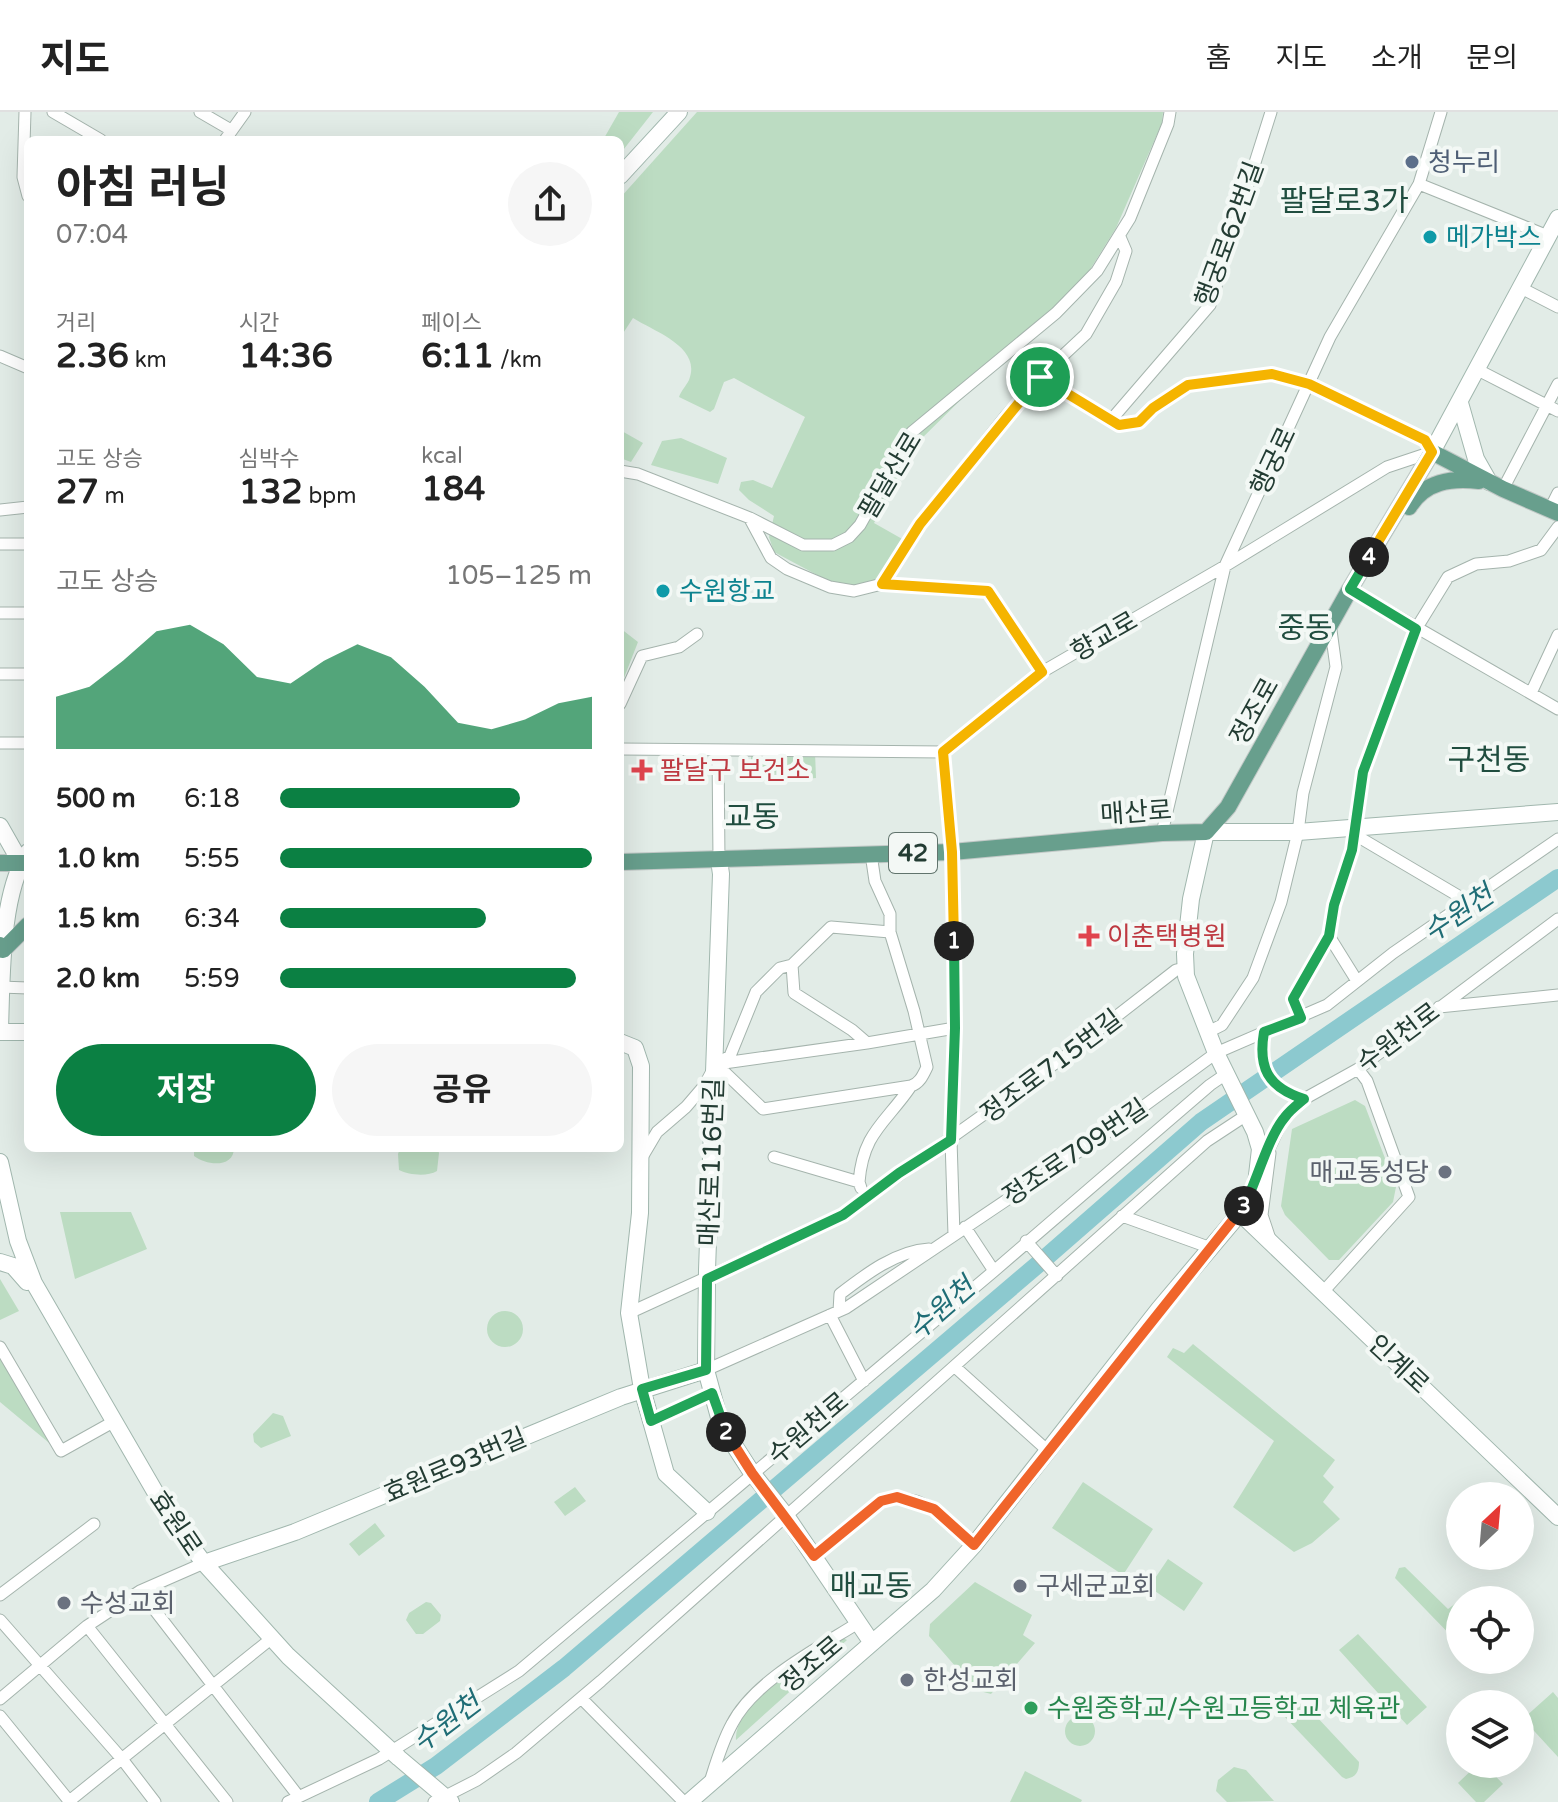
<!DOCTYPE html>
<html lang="ko">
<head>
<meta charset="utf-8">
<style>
  :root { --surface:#fff; --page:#f6f6f6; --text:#222; --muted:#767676; --line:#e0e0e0; --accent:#0b8043 }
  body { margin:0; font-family:"Varela Round","Noto Sans KR",sans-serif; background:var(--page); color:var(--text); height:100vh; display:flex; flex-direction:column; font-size:30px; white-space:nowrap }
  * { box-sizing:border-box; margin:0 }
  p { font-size:26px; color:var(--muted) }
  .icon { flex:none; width:44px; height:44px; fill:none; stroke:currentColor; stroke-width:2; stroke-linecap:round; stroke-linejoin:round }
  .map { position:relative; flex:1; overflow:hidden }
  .details { position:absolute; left:24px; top:24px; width:600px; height:1016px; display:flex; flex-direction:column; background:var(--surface); border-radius:12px; box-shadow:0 8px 32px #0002 }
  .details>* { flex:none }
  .needle { width:52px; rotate:26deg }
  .controls { position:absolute; left:1446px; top:1370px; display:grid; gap:16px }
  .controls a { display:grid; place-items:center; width:88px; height:88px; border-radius:50%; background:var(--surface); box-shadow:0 8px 32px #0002; font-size:40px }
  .pin { position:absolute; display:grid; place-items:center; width:68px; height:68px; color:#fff; margin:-34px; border:4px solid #fff; border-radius:50%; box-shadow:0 2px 8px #0007 }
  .km { position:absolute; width:40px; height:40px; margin:-20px; border-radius:50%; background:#222; color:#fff; font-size:22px; line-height:40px; text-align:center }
  .round { display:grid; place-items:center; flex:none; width:84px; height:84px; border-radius:42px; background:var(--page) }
  .headline { display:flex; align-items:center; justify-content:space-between; height:136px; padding:0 32px }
  h1 { font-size:44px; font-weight:700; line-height:60px }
  .metrics { display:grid; grid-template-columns:repeat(3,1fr); gap:12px; height:136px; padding:8px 32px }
  .metrics div { display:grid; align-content:center }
  .metrics b { font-size:34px; font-weight:700 }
  .metrics small { font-size:22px; font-weight:400 }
  .metrics p { font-size:22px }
  .chart { height:224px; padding:16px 32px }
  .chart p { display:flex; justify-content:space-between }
  .chart svg { width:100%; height:144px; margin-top:8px; fill:var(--accent); opacity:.7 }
  .button { display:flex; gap:16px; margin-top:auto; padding:16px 32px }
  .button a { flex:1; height:92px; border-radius:48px; background:var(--accent); color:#fff; font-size:32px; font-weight:700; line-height:92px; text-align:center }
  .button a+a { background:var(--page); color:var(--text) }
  ul { padding:0 32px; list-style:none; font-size:26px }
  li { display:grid; grid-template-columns:128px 96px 1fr; align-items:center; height:60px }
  li i { height:20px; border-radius:10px; background:var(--accent) }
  header { display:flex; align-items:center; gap:48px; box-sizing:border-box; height:112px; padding:0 40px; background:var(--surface); border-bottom:2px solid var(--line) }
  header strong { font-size:38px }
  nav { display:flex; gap:44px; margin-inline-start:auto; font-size:28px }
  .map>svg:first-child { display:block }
  .green { fill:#bcdcc2 }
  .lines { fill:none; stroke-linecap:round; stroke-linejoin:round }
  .river { stroke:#8cc9cf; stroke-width:18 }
  .street-casing { stroke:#a5b4ad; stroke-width:13 }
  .secondary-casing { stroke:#a1b7ae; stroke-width:18 }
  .primary-casing { stroke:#c1c8c6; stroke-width:18 }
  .street { stroke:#fff; stroke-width:11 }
  .secondary { stroke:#fff; stroke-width:16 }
  .primary { stroke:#689f8d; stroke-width:16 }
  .split-1-casing { stroke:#fff; stroke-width:16 }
  .split-2-casing { stroke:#fff; stroke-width:16 }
  .split-3-casing { stroke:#fff; stroke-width:16 }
  .split-4-casing { stroke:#fff; stroke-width:16 }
  .split-5-casing { stroke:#fff; stroke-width:16 }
  .split-1 { stroke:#f5b400; stroke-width:10 }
  .split-2 { stroke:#22a559; stroke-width:10 }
  .split-3 { stroke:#f0652b; stroke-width:10 }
  .split-4 { stroke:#22a559; stroke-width:10 }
  .split-5 { stroke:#f5b400; stroke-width:10 }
  .service-dot { fill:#5c6f8a; stroke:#f3f8f5; stroke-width:3 }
  .culture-dot { fill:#0f9aa8; stroke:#f3f8f5; stroke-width:3 }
  .health-dot { fill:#e0444e; stroke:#f3f8f5; stroke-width:3 }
  .worship-dot { fill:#6b7280; stroke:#f3f8f5; stroke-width:3 }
  .leisure-dot { fill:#2e9e5b; stroke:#f3f8f5; stroke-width:3 }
  .labels { text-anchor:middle; stroke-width:8; stroke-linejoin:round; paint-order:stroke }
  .shield { fill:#f3f8f5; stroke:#61746d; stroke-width:2 }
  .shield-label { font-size:24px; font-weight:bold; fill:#233c33 }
  .service-label { font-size:26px; fill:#4e5e75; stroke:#f3f8f5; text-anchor:start }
  .street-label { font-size:26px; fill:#233c33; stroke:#f3f8f5 }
  .culture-label { font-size:26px; fill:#0d838f; stroke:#f3f8f5; text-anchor:start }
  .health-label { font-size:26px; fill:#be3a42; stroke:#f3f8f5; text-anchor:start }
  .worship-label { font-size:26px; fill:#5b616d; stroke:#f3f8f5; text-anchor:start }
  .leisure-label { font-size:26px; fill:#27864d; stroke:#f3f8f5; text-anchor:start }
  .water-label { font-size:28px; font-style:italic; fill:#1f6d76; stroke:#f3f8f5 }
  .quarter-label { font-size:30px; fill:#204d3f; stroke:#f3f8f5 }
</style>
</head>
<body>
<header>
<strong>지도</strong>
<nav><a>홈</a><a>지도</a><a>소개</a><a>문의</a></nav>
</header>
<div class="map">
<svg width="1558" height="1690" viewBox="0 0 1558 1690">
  <rect width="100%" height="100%" fill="#e2ece7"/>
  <path class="green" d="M619,0h34l-33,42v-14h-17z
    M697,0h466l-1,11 -46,105 -30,48 -173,171 -39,76 30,17 -30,47 -40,-3 -60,-32 -5,-15 5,-21 -25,-16 -10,-10 2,-8 12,-2 19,8 33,-71 -71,-39 -10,4 -10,27 -4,3 -31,-15c2,-6 7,-11 10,-17 13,-33 -34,-48 -56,-62l-13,20v-140z
    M620,318l23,13 -12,19 -11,-4z
    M681,326l46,20 -9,26 -67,-19 11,-24z
    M620,516l18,14 -18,46z
    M815,640l1,26 -26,2v-9h-14l-1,10h-24v-28z
    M1355,988l10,6 31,81 -3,15 -54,58h-10l-44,-45 -4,-9 11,-77z
    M194,1036h40c0,20 -27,18 -40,8z
    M400,1036h37l2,5 -2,18c-10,6 -28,4 -38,-1l-1,-16z
    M60,1100h71l16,37 -72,30z
    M0,1167l19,32 -19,9z
    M487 1217a18 18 0 1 1 36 0a18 18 0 1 1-36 0Z
    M1193,1232l142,116 -12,16 11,11 -11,15 17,17 -28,24 -18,9 -61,-45 41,-66 -107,-84 6,-9 11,5z
    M0,1246l54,89 -54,-45z
    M273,1301l10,3 8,20 -30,12 -7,-6 -1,-8z
    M1083,1370l70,47 -30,46 -71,-47z
    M575,1375l11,14 -21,15 -11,-14z
    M375,1411l10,13 -26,20 -10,-12z
    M1168,1447l35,24 -19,28 -35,-24z
    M1405,1455l43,42 12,-9v45l-65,-67 4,-10z
    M975,1470l57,33 -9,20 12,8 -44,51 -15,-4 -47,-54 1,-12z
    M426,1490l5,1 10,12 -1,6 -17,13h-7l-10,-14 3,-7z
    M1358,1522l69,73 -20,18 -68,-75z
    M841,1525l6,3 -111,100c-3,-37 76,-85 105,-103z
    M1553,1580l5,6v59l-35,-38z
    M1295,1585l6,3 58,62c0,10 -3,15 -13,17l-4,-2 -58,-61v-12z
    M1065 1619a15 15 0 1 1 30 0a15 15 0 1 1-30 0Z
    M1478,1652h6l19,20 -19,18h-8l-18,-19z
    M1234,1655l12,3 28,31 -47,1 -11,-11 2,-11z
    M1025,1659l57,29 -1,2h-71z"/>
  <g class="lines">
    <path class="river" d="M378,1690l58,-36 128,-98 472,-402 165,-144 357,-244"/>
    <defs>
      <path id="street" d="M25,0l-2,65 5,19
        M53,0l48,28
        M200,0l31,18
        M225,28l20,-28
        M1419,72l129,52
        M1521,176l37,19
        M0,244l28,12
        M1478,258l80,41
        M1111,308l99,-115 61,-193
        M620,359l18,3 112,44 53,27h30l16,-8 11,-12 52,-93 144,-119 41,-42 33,-53 38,-94 2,-12
        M1503,377l55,-105
        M1550,397l8,-16
        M0,398l28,-3
        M750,407l21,39 16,11 43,18 24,4 28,-7 106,7 54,81
        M0,432h28
        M882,472l38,-60 85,-107 35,-40 46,-43 30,-52 10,-31 -6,-14
        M1350,477l208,120
        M0,501h28
        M0,562h28
        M1531,581l27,-58
        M620,592l22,-48 37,-9 18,-13
        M0,631h28
        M620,637l323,3 99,-80 183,-106 162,-99 45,-15 -7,-12 -20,-10 -96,-46 -37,-10 -84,11 -35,23 -14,14 -20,3 -79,-48
        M718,638l1,110
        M943,640l9,100 3,176 -4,112 3,95
        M1354,716l8,11 105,62
        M1162,721l63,-267 105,-229 89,-153 22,-72
        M1329,824l28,45
        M0,875l28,1
        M1439,895l119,-12
        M1301,906l-8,-19 36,-63 5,-31 18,-55 11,-78 53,-143 32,-52 28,-13 33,-3 32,-11 17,-23
        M1208,920l14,-7 31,-47 28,-76 17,-70 5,-39 33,-126 -6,-44
        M1264,920c-5,36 2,55 40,67
        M867,931l-15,-13 -58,-37 -2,-28 39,-38 59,5
        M724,951l143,-20 88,-15
        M716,952l47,45 148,-23
        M1270,1041l-8,62 9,27
        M774,1045l85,25 2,6
        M641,1047l16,-27 29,-25 18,-21 12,-22 14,-8 26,-64 24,-24 12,-3
        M1263,1050l20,-43 21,-20 54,-30 200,-150
        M859,1070c4,-50 27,-59 52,-96 9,-3 12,-11 16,-19l-13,-56 -24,-79v-18l-15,-33 -4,-27
        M1122,1104l89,32
        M965,1115l29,44
        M1026,1129l31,35
        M1322,1181l87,-96 -42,-116 -9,-12
        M839,1199l1,-17c26,-20 56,-43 89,-45
        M629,1201l214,-98 221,-158 112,-87 9,-2
        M830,1203l34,66
        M0,1235l61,104 52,-29
        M955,1255l93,84
        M706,1258l140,-62 272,-183 98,-72 111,-48 66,-52 165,-114
        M651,1309l61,-28
        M814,1444l67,-55 16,-4 19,4 18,8 40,36
        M140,1479l159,206
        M0,1483l94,-71
        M0,1508l122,139 33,43
        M87,1514l140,176
        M581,1586l103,104
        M0,1587l87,-73 53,-35 64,-28
        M0,1604l70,86
        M710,1670c6,-19 12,-40 22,-58 22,-43 86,-76 126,-101
        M68,1690l204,-164
        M288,1690l91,-43 140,-88 475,-400 216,-186 16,-11
        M434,1690l43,-22 39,-27 85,-72 606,-540 38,-25"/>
      <path id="secondary" d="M620,64l59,-64
        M1460,291l16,56 13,23
        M1432,340l126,-234
        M0,714l21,37
        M719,748l2,14 -14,396 -1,100 15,55 31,48 35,44 85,126
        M0,916c2,-50 0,-133 28,-176
        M0,920h28
        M620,930l15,6 6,18 -1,147 -11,100 13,76 24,85 41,38
        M0,1050l18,79 16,42 138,238 32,42 84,93 111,102 52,44
        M1240,1101l318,304
        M0,1150l13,4 14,16
        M204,1451l91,-31 326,-135 85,-27
        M689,1690l244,-212 41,-45 185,-236 81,-96 16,-29 4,-35 -5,-17 -39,-79 -30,-77 -1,-22 6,-55 15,-67h92l260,-20"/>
      <path id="primary" d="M1409,395c16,-26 42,-29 70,-26
        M620,750l332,-10 210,-19 44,-1 22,-25 122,-218 82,-137 71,37 55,24
        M0,751h28
        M0,833l3,5 25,-25"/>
    </defs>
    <use href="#street" class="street-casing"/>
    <use href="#secondary" class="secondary-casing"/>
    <use href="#primary" class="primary-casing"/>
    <use href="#street" class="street"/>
    <use href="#secondary" class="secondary"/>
    <use href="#primary" class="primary"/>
  </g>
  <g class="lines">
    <defs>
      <path id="split-1" d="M954,829l-2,-89 -9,-100 99,-80 -54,-81 -106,-7 38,-60 120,-147"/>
      <path id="split-2" d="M726,1320l-14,-39 -61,28 -9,-32 64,-19 1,-91 136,-64 56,-42 52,-33 4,-112 -1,-87"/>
      <path id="split-3" d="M726,1320l26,41 62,83 67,-55 16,-4 37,12 40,36 270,-339"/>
      <path id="split-4" d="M1244,1094c13,-25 24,-69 41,-89 5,-7 12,-12 19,-18 -37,-12 -46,-32 -40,-67l37,-14 -8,-19 36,-63 5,-31 18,-55 11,-78 53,-143 -66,-40 19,-32"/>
      <path id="split-5" d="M1040,265l79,48 20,-3 14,-14 35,-23 84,-11 37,10 116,56 7,12 -63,105"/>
    </defs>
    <use href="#split-1" class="split-1-casing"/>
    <use href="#split-2" class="split-2-casing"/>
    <use href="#split-3" class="split-3-casing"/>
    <use href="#split-4" class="split-4-casing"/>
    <use href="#split-5" class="split-5-casing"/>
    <use href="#split-1" class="split-1"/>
    <use href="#split-2" class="split-2"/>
    <use href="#split-3" class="split-3"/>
    <use href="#split-4" class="split-4"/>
    <use href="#split-5" class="split-5"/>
  </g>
  <circle class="service-dot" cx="1412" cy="50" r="8"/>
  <g class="culture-dot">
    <circle cx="1430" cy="125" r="8"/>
    <circle cx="663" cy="479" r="8"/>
  </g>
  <g class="health-dot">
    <path d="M638 646h8v8h8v8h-8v8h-8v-8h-8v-8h8z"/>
    <path d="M1085 812h8v8h8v8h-8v8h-8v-8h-8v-8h8z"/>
  </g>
  <g class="worship-dot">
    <circle cx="1445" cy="1060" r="8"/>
    <circle cx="1020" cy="1474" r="8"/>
    <circle cx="64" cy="1491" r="8"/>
    <circle cx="907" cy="1568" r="8"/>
  </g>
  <circle class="leisure-dot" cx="1031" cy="1596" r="8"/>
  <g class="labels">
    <rect class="shield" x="889" y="721" width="48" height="40" rx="6"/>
    <g class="shield-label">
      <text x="913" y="749">42</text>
    </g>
    <g class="service-label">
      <text x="1428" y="59">청누리</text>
    </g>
    <g class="street-label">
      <text transform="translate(1229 122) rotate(-70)" y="9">행궁로62번길</text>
      <text transform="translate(1273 349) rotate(-65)" y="9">행궁로</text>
      <text transform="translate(890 363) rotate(-59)" y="9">팔달산로</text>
      <text transform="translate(1104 524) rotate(-30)" y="9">향교로</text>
      <text transform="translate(1254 599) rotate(-61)" y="9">정조로</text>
      <text transform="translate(1136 700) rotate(-4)" y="9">매산로</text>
      <text transform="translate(1398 925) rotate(-37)" y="9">수원천로</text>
      <text transform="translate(1051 954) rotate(-37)" y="9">정조로715번길</text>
      <text transform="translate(1075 1040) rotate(-34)" y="9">정조로709번길</text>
      <text transform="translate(711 1050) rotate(-88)" y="9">매산로116번길</text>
      <text transform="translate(1399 1252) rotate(43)" y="9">인계로</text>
      <text transform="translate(808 1316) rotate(-40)" y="9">수원천로</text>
      <text transform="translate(455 1353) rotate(-23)" y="9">효원로93번길</text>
      <text transform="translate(176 1411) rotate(56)" y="9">효원로</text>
      <text transform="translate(811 1552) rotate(-40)" y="9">정조로</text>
    </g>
    <g class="culture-label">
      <text x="1446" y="134">메가박스</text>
      <text x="679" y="488">수원항교</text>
    </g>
    <g class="health-label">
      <text x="660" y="667">팔달구 보건소</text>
      <text x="1107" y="833">이춘택병원</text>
    </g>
    <g class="worship-label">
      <text x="1429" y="1069" text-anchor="end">매교동성당</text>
      <text x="1036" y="1483">구세군교회</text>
      <text x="80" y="1500">수성교회</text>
      <text x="923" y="1577">한성교회</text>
    </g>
    <g class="leisure-label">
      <text x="1047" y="1605">수원중학교/수원고등학교 체육관</text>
    </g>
    <g class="water-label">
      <text transform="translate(1458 801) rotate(-34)" y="10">수원천</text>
      <text transform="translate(941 1196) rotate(-41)" y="10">수원천</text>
      <text transform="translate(446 1610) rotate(-37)" y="10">수원천</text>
    </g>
    <g class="quarter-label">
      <text x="1344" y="99">팔달로3가</text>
      <text x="1305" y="526">중동</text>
      <text x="1489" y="658">구천동</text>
      <text x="752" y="715">교동</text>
      <text x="871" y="1484">매교동</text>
    </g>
  </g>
</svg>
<div class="controls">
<a><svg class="needle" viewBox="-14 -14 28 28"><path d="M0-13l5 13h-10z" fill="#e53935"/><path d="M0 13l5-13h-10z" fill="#767676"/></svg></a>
<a><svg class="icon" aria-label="locate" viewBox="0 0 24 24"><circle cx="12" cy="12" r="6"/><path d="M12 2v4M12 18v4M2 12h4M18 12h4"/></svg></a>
<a><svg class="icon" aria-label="layers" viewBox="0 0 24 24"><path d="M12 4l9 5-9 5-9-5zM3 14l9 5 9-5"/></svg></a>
</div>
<div class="pin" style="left:1040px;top:265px;background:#1e9e55"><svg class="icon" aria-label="arrive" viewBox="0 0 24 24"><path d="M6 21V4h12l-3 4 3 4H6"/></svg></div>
<b class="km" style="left:954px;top:829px">1</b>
<b class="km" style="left:726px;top:1320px">2</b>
<b class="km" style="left:1244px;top:1094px">3</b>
<b class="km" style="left:1369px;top:445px">4</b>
<section class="details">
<div class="headline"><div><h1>아침 러닝</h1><p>07:04</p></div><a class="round"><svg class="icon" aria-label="share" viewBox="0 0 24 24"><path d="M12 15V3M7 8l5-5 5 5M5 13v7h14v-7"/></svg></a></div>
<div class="metrics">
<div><p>거리</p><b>2.36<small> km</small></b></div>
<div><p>시간</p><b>14:36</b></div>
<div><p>페이스</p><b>6:11<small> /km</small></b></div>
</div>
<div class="metrics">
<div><p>고도 상승</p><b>27<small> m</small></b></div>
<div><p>심박수</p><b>132<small> bpm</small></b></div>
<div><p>kcal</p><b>184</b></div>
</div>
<div class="chart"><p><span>고도 상승</span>105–125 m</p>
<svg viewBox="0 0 160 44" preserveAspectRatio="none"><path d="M0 44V28L10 25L20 17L30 8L40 6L50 12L60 22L70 24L80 17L90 12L100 16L110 25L120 36L130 38L140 35L150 30L160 28V44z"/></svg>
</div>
<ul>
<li><b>500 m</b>6:18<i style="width:77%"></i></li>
<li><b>1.0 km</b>5:55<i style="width:100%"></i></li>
<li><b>1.5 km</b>6:34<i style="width:66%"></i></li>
<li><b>2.0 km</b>5:59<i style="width:95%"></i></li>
</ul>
<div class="button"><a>저장</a><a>공유</a></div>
</section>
</div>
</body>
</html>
